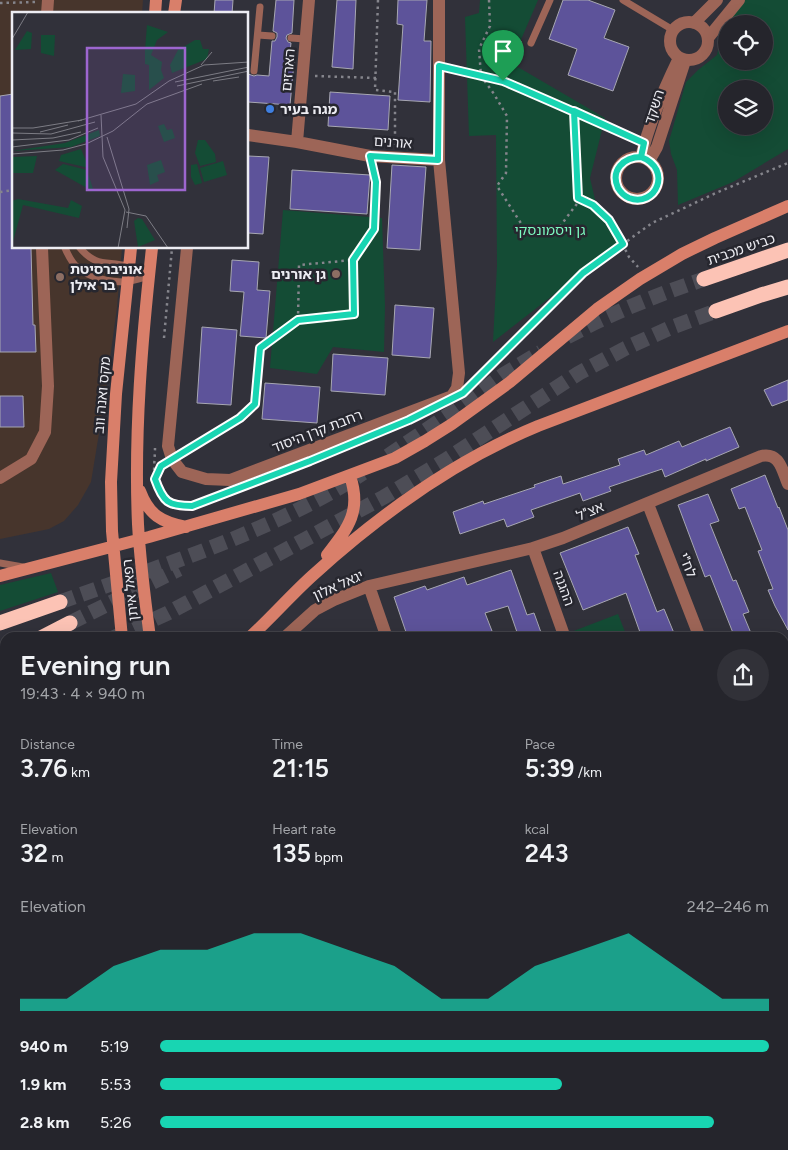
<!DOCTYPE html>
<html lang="en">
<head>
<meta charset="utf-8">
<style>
  :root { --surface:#25252c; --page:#313138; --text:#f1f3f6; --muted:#a3a5a9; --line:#424248; --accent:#18d5b2 }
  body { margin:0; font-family:Figtree,"Noto Sans Hebrew",sans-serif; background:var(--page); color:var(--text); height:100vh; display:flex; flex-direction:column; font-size:19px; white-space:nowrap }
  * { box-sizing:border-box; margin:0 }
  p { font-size:16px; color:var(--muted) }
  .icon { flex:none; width:28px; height:28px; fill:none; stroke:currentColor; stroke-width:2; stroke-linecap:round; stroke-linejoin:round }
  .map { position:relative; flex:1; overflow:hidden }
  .drawer { position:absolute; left:0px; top:632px; width:789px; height:518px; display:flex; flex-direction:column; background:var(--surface); border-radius:15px 15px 0 0; box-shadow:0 5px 20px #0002,0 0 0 1px var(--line) }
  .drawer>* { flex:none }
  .fabs { position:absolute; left:718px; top:15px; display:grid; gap:10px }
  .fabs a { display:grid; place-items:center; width:55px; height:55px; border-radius:50%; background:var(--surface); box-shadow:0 5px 20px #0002,0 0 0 1px var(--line); font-size:25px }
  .pin { position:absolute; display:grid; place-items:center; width:42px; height:42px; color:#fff; margin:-51px -21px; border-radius:50% 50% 50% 0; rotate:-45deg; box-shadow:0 0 5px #0007 }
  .pin .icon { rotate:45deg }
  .round { display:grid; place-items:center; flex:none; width:52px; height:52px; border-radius:26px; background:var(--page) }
  .summary { display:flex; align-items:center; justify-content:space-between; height:85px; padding:0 20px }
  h1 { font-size:28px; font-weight:600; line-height:38px }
  .stats { display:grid; grid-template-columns:repeat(3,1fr); gap:8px; height:85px; padding:5px 20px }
  .stats div { display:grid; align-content:center }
  .stats b { font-size:25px; font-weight:600 }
  .stats small { font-size:14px; font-weight:400 }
  .stats p { font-size:14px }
  .chart { height:140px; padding:10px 20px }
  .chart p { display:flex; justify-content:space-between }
  .chart svg { width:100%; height:90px; margin-top:5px; fill:var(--accent); opacity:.7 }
  ul { padding:0 20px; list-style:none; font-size:16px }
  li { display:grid; grid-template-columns:80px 60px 1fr; align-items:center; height:38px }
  li i { height:12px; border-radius:6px; background:var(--accent) }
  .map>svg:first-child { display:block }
  .education { fill:#47352c }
  .green { fill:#144c35; fill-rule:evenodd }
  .building { fill:#5d539a; stroke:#a7a7b2 }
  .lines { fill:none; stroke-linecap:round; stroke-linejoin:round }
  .highway-tunnel { stroke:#4d4d56; stroke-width:15; stroke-dasharray:15 8; stroke-linecap:butt }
  .path { stroke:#85858c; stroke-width:2.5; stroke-dasharray:2.5 4; stroke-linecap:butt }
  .lane { stroke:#9d6557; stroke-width:7 }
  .street { stroke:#9d6557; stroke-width:12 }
  .secondary { stroke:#d97f6a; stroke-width:12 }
  .highway { stroke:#fcc3b5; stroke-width:15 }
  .route-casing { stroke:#fff; stroke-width:10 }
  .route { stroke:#18d5b2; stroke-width:6 }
  .shop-dot { fill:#3f7fe0; stroke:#27272f; stroke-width:2 }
  .education-dot { fill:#8d6e63; stroke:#27272f; stroke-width:2 }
  .labels { text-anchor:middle; stroke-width:5; stroke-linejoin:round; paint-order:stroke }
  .street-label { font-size:14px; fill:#ededf3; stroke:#27272f }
  .poi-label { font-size:14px; font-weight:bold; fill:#ededf3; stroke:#27272f; text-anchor:start }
  .park-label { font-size:14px; fill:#7cfbc0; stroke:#27272f }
  .inset-road { fill:none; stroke:#7c7c84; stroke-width:1 }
  .view { fill:#9d66cf; fill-opacity:0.15; stroke:#9d66cf; stroke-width:2.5 }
  .inset-edge { fill:none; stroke:#ededf3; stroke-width:2.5 }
</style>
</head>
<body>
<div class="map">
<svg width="788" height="1150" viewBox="0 0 788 1150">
  <rect width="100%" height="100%" fill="#31313a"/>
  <path class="education" d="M0,0h143l-1,14h-128v234h108l-5,59 -13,96 -13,79 -13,23 -14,16 -15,8 -49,10z"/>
  <path class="green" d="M480,0h58l-27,63 94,55 -15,60 7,30 23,35 -127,99 4,-76 -1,-131 -27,1 -4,-119 14,-4z
    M745,0h43v149l-55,33 -55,23 -1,-35 -6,-16 -2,-13 17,-59 12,-12 19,-15 4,-20 5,-10v36h38v-37h-37zM726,89h38v37h-38z
    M283,210l99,8 3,88 -1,46 -51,-5 -16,27 -47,-6z
    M51,573l7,19 -58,19v-26z
    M618,614l9,23h-54l-2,-5z
    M5,704v49l-5,3v-50z
    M788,860v47l-4,-13v-33z
    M0,986l5,5v147l-5,-2z
    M17,1145h37l1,5h-29z"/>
  <path class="building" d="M215,0h18l-1,14h-18z
    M276,0h18l-2,33 -5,2 -1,3 2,4 3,1 -1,9h5l-5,53 -42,-3v-28l6,2 3,-1 12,1 3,-35h3l2,-4v-4l-4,-2z
    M337,0h19l-3,69 -21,-2z
    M398,0h29l-3,41h7l-1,61 -32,-2 5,-75 -6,-1z
    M563,0h25l27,10 -11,28 25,9 -16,44 -45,-16 9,-26 -28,-10z
    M330,92l60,4 -2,34 -60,-4z
    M13,94l1,9v145h17l2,77h2l1,27h-36v-256z
    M248,156l21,1 -6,77 -15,-1z
    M392,165l34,2 -6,83 -33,-2z
    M292,170l78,5 -3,39 -77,-5z
    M232,260l27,2 -2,28 13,1 -4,47 -26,-2 4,-44 -14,-1z
    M395,305l39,3 -4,50 -38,-3z
    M202,327l35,3 -6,75 -34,-2z
    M333,354l55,4 -3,37 -54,-4z
    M788,380v20l-16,6 -8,-16z
    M265,383l55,4 -3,36 -55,-4z
    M0,396h23l1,31h-24z
    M730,427l9,20 -33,14v-2l-41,18 -3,-8 -53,18 2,4 -28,10 -3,-8 -49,17 3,7 -27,10 -3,-8 -44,15 -7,-22 30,-11 1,3 51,-17 -1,-2 27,-9 2,8 57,-19 -2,-6 26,-9 2,5 33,-14 3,6z
    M765,475l13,33 1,-1 9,23v100l-13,-24 -7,-16 5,-1 -15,-38 4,-1 -17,-43 -6,2 -8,-20z
    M708,494l11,27 -9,3 23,57 3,-1 13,32 -6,2 10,24h-18l-25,-63 -5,2 -27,-72z
    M628,527l11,27 -4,1 22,57 7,-3 12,29h-34l-16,-45 -43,17 -23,-57z
    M511,570l16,45 7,-2 9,25h-24l-11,-32 -23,7 7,18 -20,7h-64l-14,-41 31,-11 2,4 37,-13 3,8z"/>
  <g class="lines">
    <path class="highway-tunnel" d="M567,337c44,-24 90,-42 137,-58
      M388,456l69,-47 46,-34 38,-23
      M60,602c103,-37 210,-69 303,-129
      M70,623l109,-54
      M113,638l55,-25 216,-116 60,-36 135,-88 47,-25 44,-20 46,-17"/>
    <path class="path" d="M378,0l-3,90 20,2v53
      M489,0l1,26 -11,23 2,27 13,18 13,22 -1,57 -9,13 27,42 34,1 21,-28 -5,-90 60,27
      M0,3l37,-1
      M521,41l-18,40 71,30
      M450,69l53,12
      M315,76l61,2
      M0,192l14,-2
      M579,198l14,7 16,15 10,17 10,20 9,10
      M298,320l1,-55 54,-5 22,-31 1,-47 -3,-14
      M164,338l8,-90
      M470,386l113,-113 69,-50 66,-31 70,-29
      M155,448c0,10 -2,22 0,31 3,19 18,30 36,27 11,-1 27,-9 37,-13
      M183,453l57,-35 15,-14 5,-56 38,-28 56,-6 -1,-54
      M155,479l6,-13"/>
    <path class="lane" d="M623,0l50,30
      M258,35l14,1
      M291,38l14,1
      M531,43l19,-43
      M254,71l6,-64
      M65,248c3,7 6,14 12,19 12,11 33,15 49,15 7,-1 16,-4 23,-6
      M80,248c16,19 26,13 47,18 7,1 15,7 22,10
      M0,563l23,4"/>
    <path class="street" d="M47,14l1,-14
      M670 41a19 19 0 1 1 38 0a19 19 0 1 1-38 0Z
      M694,23l23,-23
      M708,38l31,-38
      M248,135l49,7 73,14 69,4v-160
      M297,142l12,-142
      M616 178a21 21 0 1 1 42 0a21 21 0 1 1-42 0Z
      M641,157c8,-33 22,-66 37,-97
      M649,161l8,-14 28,-86
      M187,248l-19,198 4,13 10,13 24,7 24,1 222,-84 5,-8 2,-15 -20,-213
      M0,478l31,-19 14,-27 3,-46 -6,-138
      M648,504l52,134
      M533,548l32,90
      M369,586l18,52
      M284,638l31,-28 19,-10 35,-14 164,-38 30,-10 198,-82c19,-4 21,14 27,28
      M784,804l4,-11
      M0,968l5,4
      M79,1145l1,5
      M338,1145l2,5
      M632,1145l2,5
      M760,1145l3,5
      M571,1150l13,-5"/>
    <path class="secondary" d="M155,14l1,-14
      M174,14l2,-14
      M140,491c9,24 21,31 46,36
      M327,555c21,-27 35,-44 23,-79
      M0,576l149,-39 150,-43 96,-36 30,-17 27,-17 58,-42 87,-73 43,-30 42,-25 33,-16 73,-32
      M122,638l-10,-107 -1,-49 5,-88 15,-146
      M150,638c-5,-38 -10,-76 -12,-114 -4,-92 4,-185 14,-276
      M249,638c22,-20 41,-42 63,-62 67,-61 141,-115 226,-150l250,-95
      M0,774l5,-2
      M240,1145l2,5
      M277,1145l2,5"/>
    <path class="highway" d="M704,279l84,-29
      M716,311l45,-16 27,-8
      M0,623l60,-21
      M41,638l29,-15
      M0,657l5,-2
      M0,690l5,-2"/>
  </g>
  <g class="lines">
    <defs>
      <path id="route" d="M503,81l-64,-15 -1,94 -68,-4 6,26 -2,47 -21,31 1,54 -56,6 -38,28 -5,56 -15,14 -79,48 -6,13c8,23 13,27 37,27l118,-45 99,-41 54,-27 120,-120 40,-29 -14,-24 -16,-15 -15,-7 -4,-87 70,32 -3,14c32,12 15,51 -12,41 -5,-2 -8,-5 -11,-10 -8,-18 6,-31 23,-31l3,-14c-47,-21 -94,-42 -141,-62"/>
    </defs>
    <use href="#route" class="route-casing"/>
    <use href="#route" class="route"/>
  </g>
  <circle class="shop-dot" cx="270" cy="109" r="5"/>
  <g class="education-dot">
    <circle cx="336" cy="274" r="5"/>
    <circle cx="60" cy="277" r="5"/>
  </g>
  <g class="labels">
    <g class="street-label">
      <text transform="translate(288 70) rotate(-85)" y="5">הארזים</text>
      <text transform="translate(654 107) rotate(-72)" y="5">השקד</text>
      <text transform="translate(393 142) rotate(4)" y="5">אורנים</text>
      <text transform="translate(741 249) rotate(-19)" y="5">כביש מכבית</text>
      <text transform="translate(102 395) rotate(-85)" y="5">מקס ואנה ווב</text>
      <text transform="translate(317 431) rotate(-21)" y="5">רחבת קרן היסוד</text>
      <text transform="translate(590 511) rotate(-22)" y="5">אצ"ל</text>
      <text transform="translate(688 565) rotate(68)" y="5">לח"י</text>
      <text transform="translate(338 585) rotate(-24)" y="5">יגאל אלון</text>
      <text transform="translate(564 588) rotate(70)" y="5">ההגנה</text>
      <text transform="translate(130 590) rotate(-96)" y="5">רפאל איתן</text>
    </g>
    <g class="poi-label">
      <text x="280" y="114">מגה בעיר</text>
      <text x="70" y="274">אוניברסיטת<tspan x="70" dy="16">בר אילן</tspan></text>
      <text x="326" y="279" text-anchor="end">גן אורנים</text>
    </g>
    <g class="park-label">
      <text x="550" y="235">גן ויסמונסקי</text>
    </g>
  </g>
  <g transform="translate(12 12)">
    <rect width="236" height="236" fill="#31313a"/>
    <path d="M135,13l21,7 -11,8 -6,15 11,7 -1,8 3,8 -15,12v-25l-4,-1v-14zM15,19l5,2 -1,16 -16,1zM29,23h14l-1,21 -13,-3zM183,28h5l3,9h6l-2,10 -35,14 -2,-8 8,-15zM111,62l12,1v16l-14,2zM152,112l3,6 5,-1 3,9 -11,4 -6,-16zM87,118l1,6 -29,11 -59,4 53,-8zM186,128h7l10,14 1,8 -16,4 -5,-13zM69,137l8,19 -30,-7 2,-6zM25,144l-4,17h-21v-16zM149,148l4,12 -8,3 2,6 -9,4 -3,-20zM211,149l4,14 -23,7 -4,-14zM51,152l24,6 7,22 -39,-22zM185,152l5,19 -7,2 -4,-8v-12zM6,187l50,9 3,-8 11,6 -3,12 -56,-13 -11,40v-44zM126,206l4,1 13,21 -17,7 -4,-26z" fill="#144c35"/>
    <path class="inset-road" d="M0,27l16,-27M189,53l11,-13M201,69l26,-4M163,70l74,-15M165,74l72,-15M89,103l2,42 22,53 -7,38M66,109l58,-17 33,-23 35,-16 45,-3M0,116h21l49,-8M28,120l28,-7M0,121l39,1 44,-12M95,125l22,72 -2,19M0,128l41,-2 28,-6M0,135l57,-7 29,-12M0,142l51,-4 23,-6 27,-13 34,-27 55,-20M114,200l20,4 22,32"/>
    <path class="view" d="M75,36h98v142h-98z"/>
    <rect width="236" height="236" class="inset-edge"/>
  </g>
</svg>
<div class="fabs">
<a><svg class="icon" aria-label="locate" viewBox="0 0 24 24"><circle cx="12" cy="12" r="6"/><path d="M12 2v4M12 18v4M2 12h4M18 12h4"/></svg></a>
<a><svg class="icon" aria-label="layers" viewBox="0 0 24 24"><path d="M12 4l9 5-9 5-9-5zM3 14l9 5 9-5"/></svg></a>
</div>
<div class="pin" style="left:503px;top:81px;background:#1e9e55"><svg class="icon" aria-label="arrive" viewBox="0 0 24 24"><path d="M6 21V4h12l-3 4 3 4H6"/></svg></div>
<section class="drawer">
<div class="summary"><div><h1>Evening run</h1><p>19:43 · 4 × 940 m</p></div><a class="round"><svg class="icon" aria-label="share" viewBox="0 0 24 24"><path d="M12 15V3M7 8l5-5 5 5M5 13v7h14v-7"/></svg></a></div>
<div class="stats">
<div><p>Distance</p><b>3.76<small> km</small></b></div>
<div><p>Time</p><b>21:15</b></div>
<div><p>Pace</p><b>5:39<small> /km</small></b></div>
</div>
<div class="stats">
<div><p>Elevation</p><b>32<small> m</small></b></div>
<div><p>Heart rate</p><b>135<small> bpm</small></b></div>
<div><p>kcal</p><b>243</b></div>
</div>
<div class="chart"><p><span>Elevation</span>242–246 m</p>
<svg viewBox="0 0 160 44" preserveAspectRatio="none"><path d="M0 44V38L10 38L20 22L30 14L40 14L50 6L60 6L70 14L80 22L90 38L100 38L110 22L120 14L130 6L140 22L150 38L160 38V44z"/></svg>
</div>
<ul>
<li><b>940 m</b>5:19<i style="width:100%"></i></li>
<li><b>1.9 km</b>5:53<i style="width:66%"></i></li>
<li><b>2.8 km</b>5:26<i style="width:91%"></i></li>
</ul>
</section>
</div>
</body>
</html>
